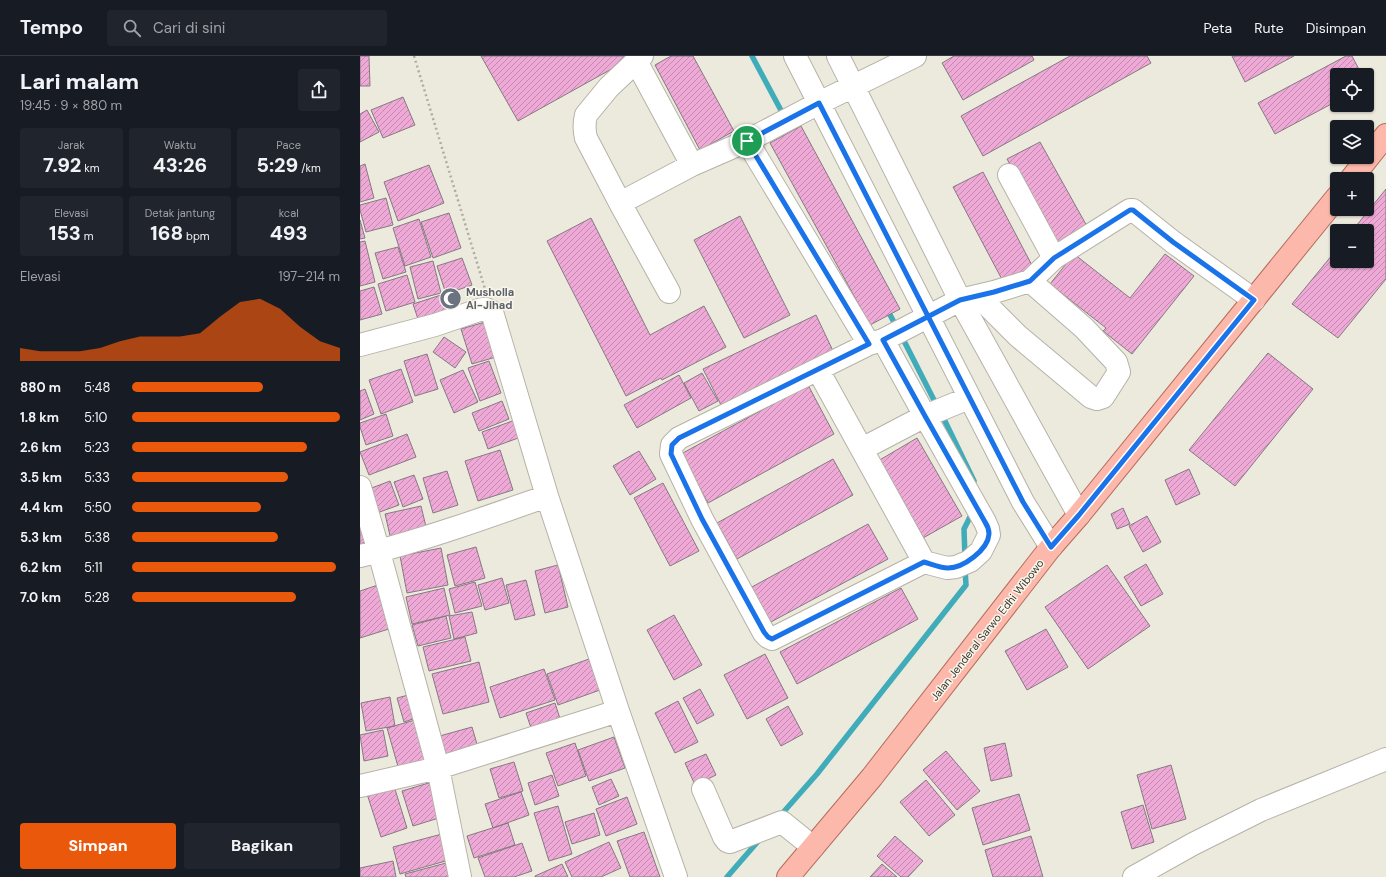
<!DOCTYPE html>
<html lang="id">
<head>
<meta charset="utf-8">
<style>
  :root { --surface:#171b24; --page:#20242c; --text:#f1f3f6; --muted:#9ea1a6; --line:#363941; --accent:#ea580c }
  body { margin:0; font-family:"DM Sans",sans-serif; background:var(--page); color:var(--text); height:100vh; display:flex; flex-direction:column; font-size:15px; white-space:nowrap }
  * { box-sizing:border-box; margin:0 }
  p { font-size:13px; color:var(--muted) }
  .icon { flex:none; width:22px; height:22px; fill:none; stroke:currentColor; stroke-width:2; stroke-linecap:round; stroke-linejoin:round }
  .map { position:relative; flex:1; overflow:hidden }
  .drawer { display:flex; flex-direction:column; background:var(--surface); width:360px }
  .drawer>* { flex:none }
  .tools { position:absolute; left:970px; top:12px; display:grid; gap:8px }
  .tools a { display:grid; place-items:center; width:44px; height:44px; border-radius:4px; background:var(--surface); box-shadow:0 1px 3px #0004; font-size:20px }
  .pin { position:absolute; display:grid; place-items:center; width:34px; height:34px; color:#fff; margin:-17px; border:2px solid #fff; border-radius:50%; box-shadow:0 1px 4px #0007 }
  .round { display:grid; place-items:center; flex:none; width:42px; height:42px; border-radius:4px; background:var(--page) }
  .summary { display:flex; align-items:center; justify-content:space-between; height:68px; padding:0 20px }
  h1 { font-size:22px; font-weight:800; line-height:30px }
  .metrics { display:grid; grid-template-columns:repeat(3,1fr); gap:6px; height:68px; padding:4px 20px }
  .metrics div { display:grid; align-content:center; border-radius:4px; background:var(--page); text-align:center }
  .metrics b { font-size:20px; font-weight:800 }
  .metrics small { font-size:11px; font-weight:400 }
  .metrics p { font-size:11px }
  .chart { height:112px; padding:8px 20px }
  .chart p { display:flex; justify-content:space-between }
  .chart svg { width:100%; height:72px; margin-top:4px; fill:var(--accent); opacity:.7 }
  .cta { display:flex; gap:8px; margin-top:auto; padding:8px 20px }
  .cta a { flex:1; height:46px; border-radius:4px; background:var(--accent); color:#fff; font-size:16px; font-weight:800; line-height:46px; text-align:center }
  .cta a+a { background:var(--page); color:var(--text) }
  ul { padding:0 20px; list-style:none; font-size:13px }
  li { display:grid; grid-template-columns:64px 48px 1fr; align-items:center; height:30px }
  li i { height:10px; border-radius:5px; background:var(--accent) }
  header { display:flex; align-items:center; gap:24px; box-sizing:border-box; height:56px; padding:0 20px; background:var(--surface); border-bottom:1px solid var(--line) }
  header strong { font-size:19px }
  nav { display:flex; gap:22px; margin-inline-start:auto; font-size:14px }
  .search { width:280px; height:36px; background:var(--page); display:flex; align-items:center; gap:10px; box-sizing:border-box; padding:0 14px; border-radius:4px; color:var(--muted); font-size:15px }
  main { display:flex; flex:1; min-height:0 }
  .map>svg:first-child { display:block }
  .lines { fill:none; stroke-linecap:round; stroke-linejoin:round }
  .stream { stroke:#41acb9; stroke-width:5.5 }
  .building { fill:url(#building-hatch); stroke:#857a81 }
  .minor-casing { stroke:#b6b2a7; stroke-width:24 }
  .major-casing { stroke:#b66c5b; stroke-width:24 }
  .path { stroke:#afaca3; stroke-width:2.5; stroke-dasharray:2 3; stroke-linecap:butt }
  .minor { stroke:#fff; stroke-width:22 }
  .major { stroke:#fcb8aa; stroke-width:22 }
  .route-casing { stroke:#fff; stroke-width:8 }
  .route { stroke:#1a73e8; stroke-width:5 }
  .labels { text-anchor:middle; stroke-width:3; stroke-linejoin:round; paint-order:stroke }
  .worship-label { font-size:11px; font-weight:bold; fill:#5b616d; stroke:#faf6ea; text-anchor:start }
  .street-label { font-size:11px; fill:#383732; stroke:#faf6ea }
</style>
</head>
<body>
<header>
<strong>Tempo</strong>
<div class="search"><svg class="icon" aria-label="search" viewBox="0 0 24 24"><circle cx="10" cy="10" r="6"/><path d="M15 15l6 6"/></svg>Cari di sini</div>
<nav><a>Peta</a><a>Rute</a><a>Disimpan</a></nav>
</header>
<main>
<section class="drawer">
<div class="summary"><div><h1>Lari malam</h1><p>19:45 · 9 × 880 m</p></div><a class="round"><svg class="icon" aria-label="share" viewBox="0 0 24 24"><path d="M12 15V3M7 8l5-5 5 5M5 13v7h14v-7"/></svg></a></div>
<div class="metrics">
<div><p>Jarak</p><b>7.92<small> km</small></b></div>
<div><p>Waktu</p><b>43:26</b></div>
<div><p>Pace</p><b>5:29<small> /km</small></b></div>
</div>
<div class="metrics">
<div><p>Elevasi</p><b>153<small> m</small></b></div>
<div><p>Detak jantung</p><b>168<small> bpm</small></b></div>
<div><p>kcal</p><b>493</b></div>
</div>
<div class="chart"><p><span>Elevasi</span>197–214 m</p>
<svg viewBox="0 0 160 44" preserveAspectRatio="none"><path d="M0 44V36L10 38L20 38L30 38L40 36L50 32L60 29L70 29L80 29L90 27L100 17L110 8L120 6L130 12L140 23L150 32L160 36V44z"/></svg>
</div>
<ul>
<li><b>880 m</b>5:48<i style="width:63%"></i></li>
<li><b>1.8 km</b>5:10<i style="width:100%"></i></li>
<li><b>2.6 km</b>5:23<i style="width:84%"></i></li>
<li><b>3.5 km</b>5:33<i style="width:75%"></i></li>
<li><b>4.4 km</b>5:50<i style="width:62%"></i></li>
<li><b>5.3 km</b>5:38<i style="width:70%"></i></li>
<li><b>6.2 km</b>5:11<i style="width:98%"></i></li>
<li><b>7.0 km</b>5:28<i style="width:79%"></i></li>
</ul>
<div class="cta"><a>Simpan</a><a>Bagikan</a></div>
</section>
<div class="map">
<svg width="1026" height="821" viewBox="0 0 1026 821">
  <defs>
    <pattern id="building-hatch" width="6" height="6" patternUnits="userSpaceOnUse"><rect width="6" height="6" fill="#eea9d6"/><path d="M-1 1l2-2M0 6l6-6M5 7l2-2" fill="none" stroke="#c28aae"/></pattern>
  </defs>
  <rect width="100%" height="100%" fill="#ece9dd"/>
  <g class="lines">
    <path class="stream" d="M392,0l32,60
      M527,253l10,19
      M541,279l36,71
      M581,357l33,68
      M605,502l-1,-29 9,-18
      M420,760l37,-42 149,-189 -1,-16
      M367,821l33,-38"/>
  </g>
  <path class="building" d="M0,0h9l1,30h-10z
    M121,0h154l-117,65z
    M311,0h22l41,75 -34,19 -45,-85z
    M594,0h78l2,4 -71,40 -21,-37z
    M710,0h77l4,7 -168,93 -22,-40z
    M872,0h62l-49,26z
    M986,0h6l10,19h-25v26l-62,33 -17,-31z
    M43,41l12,28 -32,13 -12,-28z
    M7,54l12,22 -19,10v-28z
    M441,70l99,183 -30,16 -100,-182z
    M680,86l48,86 -33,18 -48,-87z
    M5,108l9,34 -14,4v-36z
    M69,109l15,38 -46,18 -14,-39z
    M623,116l52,99 -29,16 -53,-100z
    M1026,133v90l-48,59 -46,-34 45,-55v12h30v-30h-15z
    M26,142l7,27 -27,7 -6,-22v-5z
    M89,157l12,35 -28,10 -12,-36z
    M380,160l50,99 -46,23 -50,-98z
    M231,162l59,117 54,-29 22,41 -64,33 -1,-2 -35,18 -79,-155z
    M59,163l12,38 -26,9 -12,-38z
    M0,164l5,18 -5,1z
    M5,185l10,41 -15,4v-44z
    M38,191l8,25 -23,7 -8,-26z
    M714,198l56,44 35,-44 29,22 -62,78 -29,-23 3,-3 -56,-44z
    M102,202l10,27 -26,9 -9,-28z
    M73,205l8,32 -23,6 -8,-32z
    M47,219l8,27 -29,9 -8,-27z
    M14,231l8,27 -22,6v-29z
    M84,238l7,25 -30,9 -8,-24z
    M456,259l18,38 -112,54 -19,-38z
    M125,266l11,35 -24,7 -11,-35z
    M84,281l22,15 -11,16 -22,-16z
    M908,297l45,36 -78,97 -46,-36z
    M67,298l11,35 -23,7 -11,-35z
    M129,305l12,32 -21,8 -12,-33z
    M41,313l12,33 -32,12 -12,-34z
    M103,314l15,32 -24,11 -14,-33z
    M342,317l16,28 -19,10 -15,-28z
    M319,319l12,23 -54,30 -13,-23z
    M448,329l26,49 -126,69 -27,-49z
    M5,333l9,25 -14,6v-29z
    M142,345l7,18 -30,12 -7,-18z
    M26,358l7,22 -27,9 -6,-18v-4z
    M155,364l6,17 -33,12 -6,-17z
    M47,378l9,23 -47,18 -9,-23z
    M557,382l45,78 -39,22 -45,-77z
    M140,394l13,40 -35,11 -13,-40z
    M279,395l17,28 -26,16 -17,-29z
    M473,403l20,36 -116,64 -20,-36z
    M829,413l11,25 -24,11 -11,-25z
    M87,415l11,34 -25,8 -10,-35z
    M54,419l9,24 -20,8 -9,-25z
    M30,425l9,24 -22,8 -8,-24z
    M303,427l36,68 -29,15 -36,-68z
    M61,450l7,29 -36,9 -7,-30z
    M763,452l7,16 -13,5 -6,-15z
    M0,454l14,29 -14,5z
    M787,460l14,26 -18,10 -14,-26z
    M508,468l20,35 -119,64 -19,-35z
    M116,491l9,31 -30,8 -8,-31z
    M81,492l7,37 -41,8 -7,-37z
    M786,508l17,30 -22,12 -17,-29z
    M198,509l10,42 -23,6 -10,-42z
    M747,509l43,61 -62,43 -43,-62z
    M142,522l7,25 -24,7 -7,-25z
    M166,524l9,35 -20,5 -9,-35z
    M115,526l7,24 -27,7 -6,-24z
    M18,529l14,43 -32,10v-47z
    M84,532l6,27 -38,9 -6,-27z
    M541,532l17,31 -121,65 -17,-32z
    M112,556l5,21 -23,6 -5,-23z
    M314,559l28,50 -28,15 -27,-50z
    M86,560l5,22 -33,8 -6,-21z
    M686,573l22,38 -41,23 -22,-39z
    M105,581l6,24 -42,10 -6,-24z
    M405,598l23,44 -41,21 -23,-44z
    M229,603l11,31 -42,15 -11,-31z
    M119,606l10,40 -46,12 -11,-40z
    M184,613l11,31 -55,18 -10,-31z
    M340,633l14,26 -17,9 -14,-26z
    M52,638l7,23 -15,5 -7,-24z
    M30,641l5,29 -29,5 -5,-28z
    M318,645l20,41 -23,11 -20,-40z
    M195,647l8,25 -29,9 -8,-24z
    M428,650l15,28 -22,12 -15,-27z
    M62,662l12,42 -35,10 -12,-42z
    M112,671l7,24 -36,10 -7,-24z
    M23,674l5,26 -24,5 -4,-26z
    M254,681l11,31 -36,13 -11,-31z
    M215,687l11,33 -28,10 -12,-33z
    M645,687l7,33 -21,5 -7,-33z
    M586,695l34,40 -23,19 -34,-40z
    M346,698l10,21 -21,10 -10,-22z
    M154,706l9,29 -24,7 -9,-29z
    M811,709l15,54 -34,10 -15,-54z
    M192,719l7,21 -24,9 -7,-22z
    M251,723l8,17 -20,9 -7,-18z
    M566,724l29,35 -26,21 -29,-34z
    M72,726l10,35 -29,9 -11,-35z
    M34,730l13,42 -26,9 -14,-43z
    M161,736l8,23 -36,13 -8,-24z
    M659,738l11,36 -47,15 -11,-37z
    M267,741l10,27 -31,12 -10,-27z
    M783,749l11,37 -22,7 -11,-37z
    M198,750l14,48 -23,7 -15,-48z
    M234,757l6,22 -28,9 -7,-22z
    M148,767l7,22 -41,13 -7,-22z
    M284,776l16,45h-30l-13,-36z
    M82,778l7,26 -49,14 -7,-27z
    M535,780l28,25 -15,16h-7l-24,-21z
    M671,780l12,41h-50l-8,-27z
    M249,786l12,26 -20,9h-29l-7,-15z
    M162,787l10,28 -18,6h-29l-7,-19z
    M33,805l3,16h-36v-9z
    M86,807l4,14h-44l-1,-3z
    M202,808l6,13h-33v-1z
    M522,808l15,13h-27z"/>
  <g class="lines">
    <defs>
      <path id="minor" d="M282,0l-33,31 -23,28c-2,8 -2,15 0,23l34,65 72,-38 55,-24 72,-38 96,-47
        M435,0l228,446 28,45
        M478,0l122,244 119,215
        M276,5l56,104
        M387,85l122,203
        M649,119l45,83
        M260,147l49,89
        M670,225l24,-23 76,-48h3l40,32 81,58
        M523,284l42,76 60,106 3,7 1,6 -8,16 -11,10 -14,6 -9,1 -23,-6 -152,77 -4,-2 -4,-4 -62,-114 -31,-65 1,-9 7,-7 190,-94 14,-4 77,-40 34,-8 36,-11 54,47 32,34 3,10 -16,25 -6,2 -6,-2 -73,-61 -40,-40
        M0,289l75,-20 47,-16h4l6,3 55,184 71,215 58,166
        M458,314l106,192
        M502,393l63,-33 44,-18
        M0,431l19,65 59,216 22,109
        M0,500c63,-16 125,-38 187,-60
        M0,730l78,-18 180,-57
        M343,733l21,48 3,4 3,1 52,-20 31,25
        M774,821l59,-33 68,-34 125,-51"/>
      <path id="major" d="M991,123l35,-44
        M428,821l84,-100 179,-230 28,-32 258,-318"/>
    </defs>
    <use href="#minor" class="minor-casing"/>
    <use href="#major" class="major-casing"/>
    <path class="path" d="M54,0l71,233"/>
    <use href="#minor" class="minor"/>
    <use href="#major" class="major"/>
  </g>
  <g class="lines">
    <defs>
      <path id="route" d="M387,85l122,203 -190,94 -7,7 -1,9 31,65 62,113 4,5 4,2 152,-77c7,2 16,6 24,6 15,0 40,-18 41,-34 0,-5 -2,-9 -4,-12l-60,-106 -42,-76 77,-40 34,-8 36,-11 24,-23 76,-48h3l40,32 81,58 -175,215 -28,32 -28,-45 -204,-399 -72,38"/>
    </defs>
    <use href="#route" class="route-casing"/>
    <use href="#route" class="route"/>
  </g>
  <defs>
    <symbol id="mosque-disc" viewBox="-11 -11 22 22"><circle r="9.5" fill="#6b7280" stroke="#faf6ea"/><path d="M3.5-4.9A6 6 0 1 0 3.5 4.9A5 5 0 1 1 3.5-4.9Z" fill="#fff"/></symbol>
  </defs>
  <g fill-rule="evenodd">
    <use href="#mosque-disc" x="78" y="230" width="25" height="25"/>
  </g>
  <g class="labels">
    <g class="worship-label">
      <text x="106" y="240">Musholla<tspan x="106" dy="13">Al-Jihad</tspan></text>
    </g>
    <g class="street-label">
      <text transform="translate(627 574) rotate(-52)" y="4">Jalan Jenderal Sarwo Edhi Wibowo</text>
    </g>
  </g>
</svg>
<div class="tools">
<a><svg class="icon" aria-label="locate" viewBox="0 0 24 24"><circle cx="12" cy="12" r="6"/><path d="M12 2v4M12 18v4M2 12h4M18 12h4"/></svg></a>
<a><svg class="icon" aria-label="layers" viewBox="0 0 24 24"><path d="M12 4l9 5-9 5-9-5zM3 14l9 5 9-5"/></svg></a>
<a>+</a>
<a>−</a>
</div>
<div class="pin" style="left:387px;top:85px;background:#1e9e55"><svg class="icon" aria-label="arrive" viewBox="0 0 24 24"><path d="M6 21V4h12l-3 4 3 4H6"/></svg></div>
</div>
</main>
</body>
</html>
